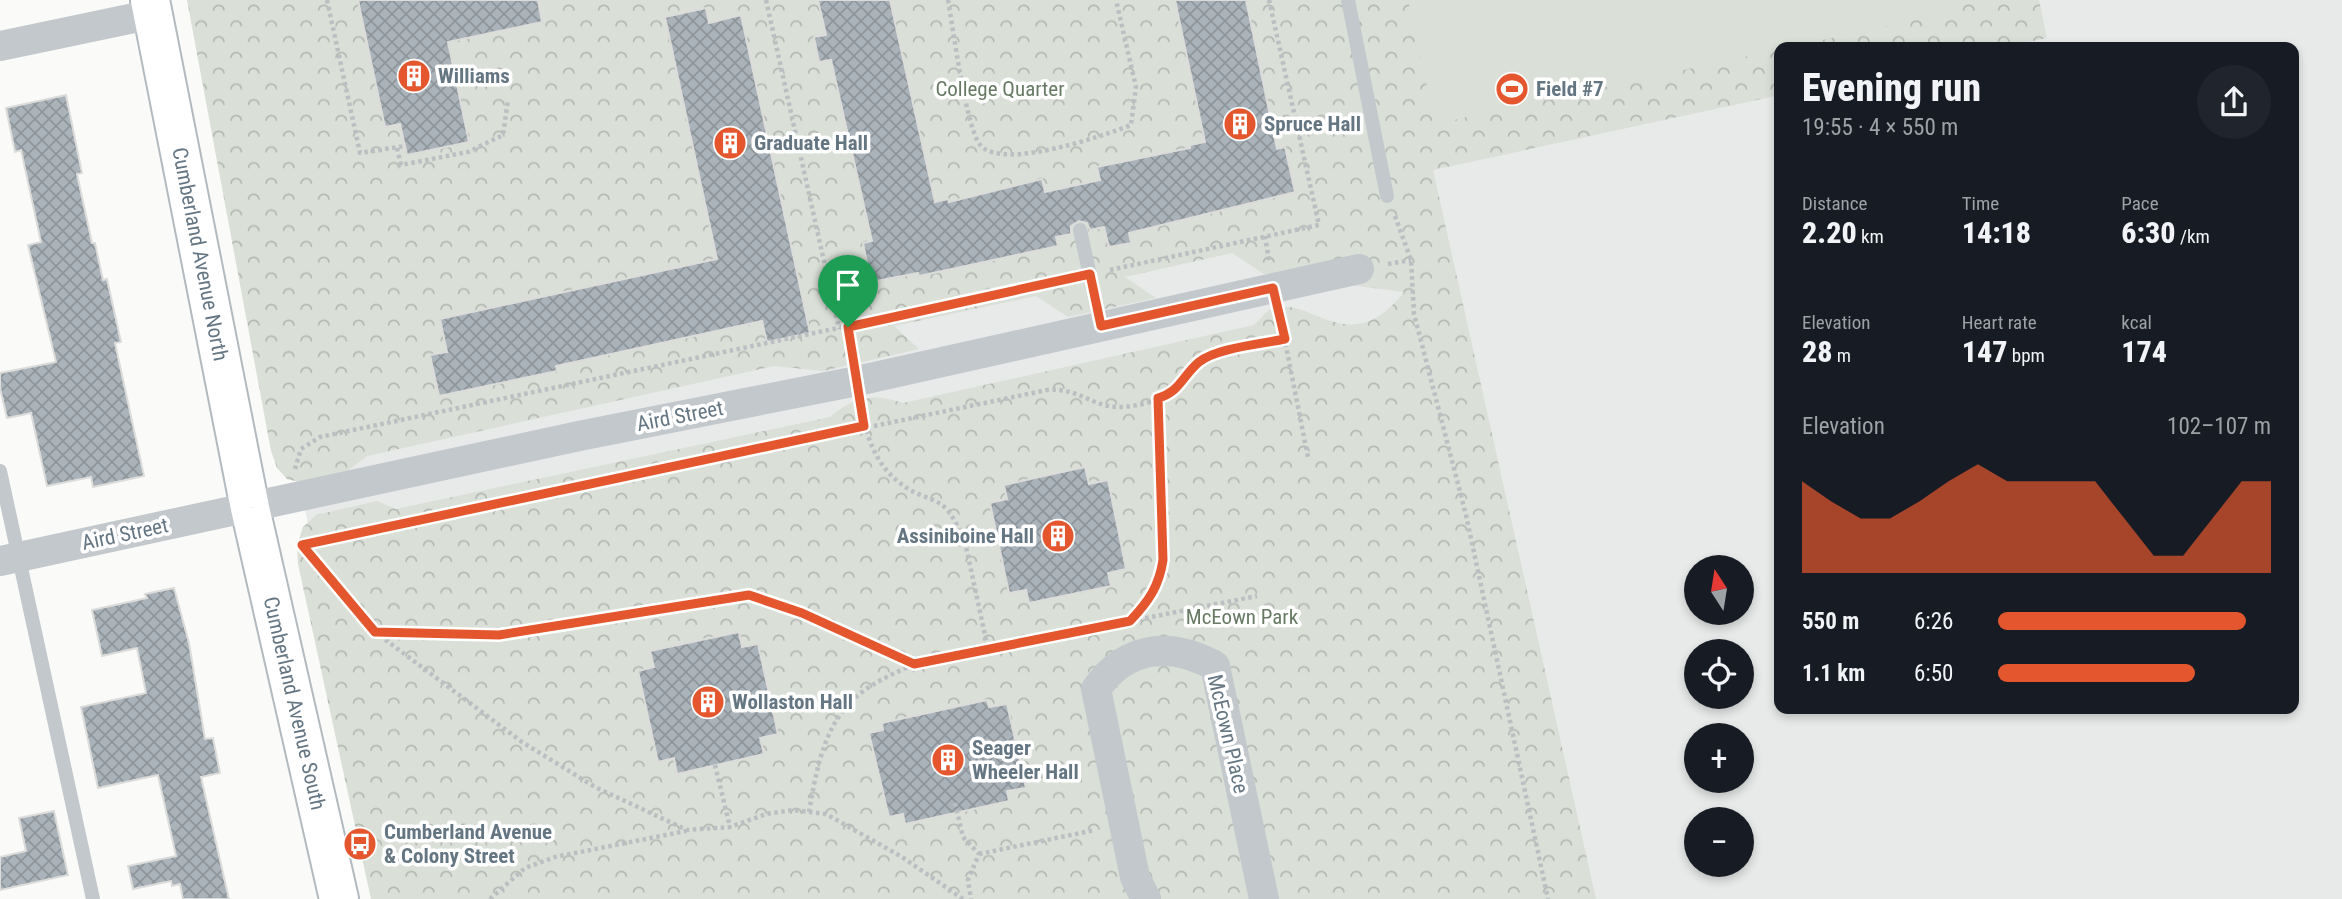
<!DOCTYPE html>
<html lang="en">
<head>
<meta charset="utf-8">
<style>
  :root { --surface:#171b24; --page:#20242c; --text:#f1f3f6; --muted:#9ea1a6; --accent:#e4572e }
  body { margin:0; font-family:"Roboto Condensed",sans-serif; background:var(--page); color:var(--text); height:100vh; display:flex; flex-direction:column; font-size:26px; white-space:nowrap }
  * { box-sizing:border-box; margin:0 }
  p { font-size:23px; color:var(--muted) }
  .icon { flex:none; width:38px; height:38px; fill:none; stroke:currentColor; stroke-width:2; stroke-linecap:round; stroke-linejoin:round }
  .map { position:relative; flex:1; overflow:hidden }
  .drawer { position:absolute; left:1774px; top:42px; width:525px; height:672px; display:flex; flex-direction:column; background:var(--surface); border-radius:14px; box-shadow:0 4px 10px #0003 }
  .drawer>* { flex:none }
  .needle { width:46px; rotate:348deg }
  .tools { position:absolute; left:1684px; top:555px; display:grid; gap:14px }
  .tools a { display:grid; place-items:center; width:70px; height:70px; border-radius:50%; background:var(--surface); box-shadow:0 4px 10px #0003; font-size:35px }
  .pin { position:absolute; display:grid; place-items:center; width:60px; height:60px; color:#fff; margin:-72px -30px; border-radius:50% 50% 50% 0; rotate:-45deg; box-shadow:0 0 7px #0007 }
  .pin .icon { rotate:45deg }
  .round { display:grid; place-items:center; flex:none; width:74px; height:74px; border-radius:37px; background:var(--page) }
  .overview { display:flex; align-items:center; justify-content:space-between; height:119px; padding:0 28px }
  h1 { font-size:38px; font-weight:800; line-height:52px }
  .metrics { display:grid; grid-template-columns:repeat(3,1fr); gap:10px; height:119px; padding:7px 28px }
  .metrics div { display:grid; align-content:center }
  .metrics b { font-size:30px; font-weight:800 }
  .metrics small { font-size:19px; font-weight:400 }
  .metrics p { font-size:19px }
  .chart { height:196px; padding:14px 28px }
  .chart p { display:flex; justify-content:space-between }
  .chart svg { width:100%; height:126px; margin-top:7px; fill:var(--accent); opacity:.7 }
  ul { padding:0 28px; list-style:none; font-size:23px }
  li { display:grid; grid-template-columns:112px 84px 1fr; align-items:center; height:52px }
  li i { height:18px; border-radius:9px; background:var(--accent) }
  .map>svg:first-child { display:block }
  .built { fill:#e8e9e9; fill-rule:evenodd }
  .forest { fill:url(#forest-crowns) }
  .pitch { fill:#dadfd7 }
  .building { fill:url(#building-cross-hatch); stroke:#dcdcda; stroke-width:2 }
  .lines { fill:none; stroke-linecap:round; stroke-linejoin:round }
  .secondary-casing { stroke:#b3babf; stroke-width:42 }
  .path { stroke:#bbbfc2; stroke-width:4.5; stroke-dasharray:3.5 3.5; stroke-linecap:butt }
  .lane { stroke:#c3c8cc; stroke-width:14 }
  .street { stroke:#c3c8cc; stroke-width:30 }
  .secondary { stroke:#fff; stroke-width:38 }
  .route-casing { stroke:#fff; stroke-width:14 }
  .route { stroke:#e4572e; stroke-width:9 }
  .labels { text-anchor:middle; stroke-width:7; stroke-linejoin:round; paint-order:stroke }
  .poi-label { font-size:21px; font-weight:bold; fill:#657683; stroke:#fff; text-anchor:start }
  .park-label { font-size:21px; fill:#687a64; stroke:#fff }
  .street-label { font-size:21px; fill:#657683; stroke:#fff }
</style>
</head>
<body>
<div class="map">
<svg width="2342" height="899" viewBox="0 0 2342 899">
  <defs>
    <pattern id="forest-crowns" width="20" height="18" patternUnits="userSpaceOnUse" patternTransform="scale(1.75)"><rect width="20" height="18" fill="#dadfd7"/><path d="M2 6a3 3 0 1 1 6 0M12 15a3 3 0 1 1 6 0" fill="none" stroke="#b4b9b4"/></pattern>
    <pattern id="building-cross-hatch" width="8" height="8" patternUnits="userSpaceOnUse" patternTransform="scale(1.75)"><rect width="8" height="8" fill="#aab3b9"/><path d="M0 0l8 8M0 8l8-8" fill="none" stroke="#8e969c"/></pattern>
  </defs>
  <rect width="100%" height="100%" fill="#fafaf8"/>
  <path class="built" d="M199,0h2143v899h-1956zM1780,47h514v662h-514zM1696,567h45v45h-45zM1696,651h45v45h-45zM1696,735h45v45h-45zM1696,819h45v45h-45z"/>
  <path class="forest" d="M187,0h1852l8,38 -42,9h-225v48l-347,75 163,729h-1225l-73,-335 -1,-19 6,-18 13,-12 61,-14 19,8 434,-92c25,-21 43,-24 73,-14l351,-78c5,-4 10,-12 16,-15 39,-19 78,54 134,-18l-140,-18 -32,-21 -107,24 31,21 -88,19 -32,-21 -142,30 25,23 -96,22 -49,-5 -407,90 -29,22 -35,5 -16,-4 -10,-11 -6,-17z"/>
  <path class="pitch" d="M1408,0h541l3,12 -517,112z"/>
  <path class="building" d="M358,0h180l4,22 -94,20 21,100 -62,13 -7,-31 -15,3z
    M818,0h72l45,202 13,-3 1,3 93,-23 3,13 55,-12 -3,-13 93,-19v-3l15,-3 -30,-142h71l31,149 8,-2 10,45 -166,41 2,10 -22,4 -5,-20 -14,3 -3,-7 -8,-2 -8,5v8l-15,3 2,9 -139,30 -1,-3 -47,9 -8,-39 9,-2 -41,-181 -12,2 -5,-25 12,-2z
    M706,8l3,15 32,-8 69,318 -43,9 -5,-21 -206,45 1,5 -118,25 -9,-41 17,-3 -7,-33 277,-60 -52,-242z
    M66,95l16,78 -5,1 15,69h3l8,37 4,-1 14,63 -6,1 29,133 -51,11 -2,-10 -44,9 -16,-73 -24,5 -7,-30v-15l56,-11 -28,-117 13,-3 -20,-92 -6,2 -9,-44z
    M1085,467l4,17 19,-4 18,89 -18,4 3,13 -82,17 -3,-13 -17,3 -19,-90 17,-4 -3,-14z
    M174,588l15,55 16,96 8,-1 7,35 -19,4 28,122h-46l-3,-15 -8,2 -1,-5 -38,8 -5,-23 48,-10 -18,-81 -60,13 -17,-81 65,-14 -9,-45 -35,8 -10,-46 55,-12 -2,-4z
    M739,632l3,15 16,-3 20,90 -18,4 4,16 -87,20 -3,-16 -16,4 -20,-91 16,-4 -4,-16z
    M987,700l2,7 18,-3 19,84 -19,3 2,10 -36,8 -68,15 -2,-10 -14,3 -20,-84 14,-3 -1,-7z
    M54,811l14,64 -68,15v-33l26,-6 -7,-33z"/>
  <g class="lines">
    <defs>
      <g id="secondary">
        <path id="s1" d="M150,0l100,508 89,391"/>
      </g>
    </defs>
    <use href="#secondary" class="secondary-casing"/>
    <path class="path" d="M327,0l33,153 45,-7
      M766,0l73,329
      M948,0c5,27 18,130 33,146 23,24 122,-10 150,-21l5,-38 -20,-87
      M397,148l4,17 67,-13 35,-17 5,-35
      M1395,216l16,44 3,54 52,201 82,384
      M1265,236l4,24
      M1388,264l23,-4
      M1110,270l209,-45 -50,-225
      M1280,316l28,141
      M848,327l4,26
      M862,410c6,35 18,63 50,81 9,5 22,8 30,14 11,8 17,25 23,37l23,107
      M295,469l6,-20 19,-12 751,-158
      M1130,620c18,-19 29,-34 33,-60l-4,-162
      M376,632l123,3 250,-40 53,18 112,51 343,-68
      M715,765l15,62
      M955,803l8,34 16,17 -11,26 3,19
      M809,812c8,-45 16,-95 56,-122 15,-11 33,-18 49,-26
      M979,854l116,-24
      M490,899l35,-31 30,-11 131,-26
      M963,899l-61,-42 -76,-43 -33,-4 -27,4 -36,13 -43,3 -92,-43 -73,-45 -147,-110 -73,-87 745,-155c31,-3 45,17 72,17 18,0 50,-8 61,-21 7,-8 11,-19 20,-25 23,-15 59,-16 85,-22"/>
    <path class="lane" d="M1348,0l39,196
      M1080,230l21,96
      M0,471l93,428"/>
    <path class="street" d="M0,46l153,-32
      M0,561l579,-125 278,-55 502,-112
      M1146,899l-11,-22 -39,-188c30,-43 74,-48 119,-23l49,233"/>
    <use href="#secondary" class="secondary"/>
  </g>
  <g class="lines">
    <defs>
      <path id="route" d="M1090,274l11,52 172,-38 12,51c-23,5 -69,9 -86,23 -16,13 -19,30 -41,36l5,162c-4,27 -15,42 -33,61l-216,43 -112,-51 -53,-18 -250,40 -124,-3 -73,-87 562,-119 -16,-99z"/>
    </defs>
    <use href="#route" class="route-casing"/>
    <use href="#route" class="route"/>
  </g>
  <defs>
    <symbol id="building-disc" viewBox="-11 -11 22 22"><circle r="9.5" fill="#e4572e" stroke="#fff"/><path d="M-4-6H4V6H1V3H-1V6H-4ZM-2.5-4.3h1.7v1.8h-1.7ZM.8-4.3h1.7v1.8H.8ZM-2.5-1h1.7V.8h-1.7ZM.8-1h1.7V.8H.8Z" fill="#fff"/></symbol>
    <symbol id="stadium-disc" viewBox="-11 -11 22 22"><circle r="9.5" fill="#e4572e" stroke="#fff"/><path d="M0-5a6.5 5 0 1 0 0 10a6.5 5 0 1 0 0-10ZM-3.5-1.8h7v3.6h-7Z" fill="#fff"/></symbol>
    <symbol id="bus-disc" viewBox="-11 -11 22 22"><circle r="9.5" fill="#e4572e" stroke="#fff"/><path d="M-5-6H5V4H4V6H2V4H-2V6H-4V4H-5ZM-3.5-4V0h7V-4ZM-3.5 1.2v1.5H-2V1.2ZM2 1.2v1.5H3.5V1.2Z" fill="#fff"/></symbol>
  </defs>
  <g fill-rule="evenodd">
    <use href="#building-disc" x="395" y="57" width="38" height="38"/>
    <use href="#stadium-disc" x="1493" y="70" width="38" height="38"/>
    <use href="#building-disc" x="1221" y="105" width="38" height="38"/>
    <use href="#building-disc" x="711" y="124" width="38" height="38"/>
    <use href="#building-disc" x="1039" y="517" width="38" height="38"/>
    <use href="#building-disc" x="689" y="683" width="38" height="38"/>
    <use href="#building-disc" x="929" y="741" width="38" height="38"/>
    <use href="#bus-disc" x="341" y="825" width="38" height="38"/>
  </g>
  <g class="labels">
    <g class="poi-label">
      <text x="438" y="83">Williams</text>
      <text x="1536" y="96">Field #7</text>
      <text x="1264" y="131">Spruce Hall</text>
      <text x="754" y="150">Graduate Hall</text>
      <text x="1034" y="543" text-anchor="end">Assiniboine Hall</text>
      <text x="732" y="709">Wollaston Hall</text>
      <text x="972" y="755">Seager<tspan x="972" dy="24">Wheeler Hall</tspan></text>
      <text x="384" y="839">Cumberland Avenue<tspan x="384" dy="24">&amp; Colony Street</tspan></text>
    </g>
    <g class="park-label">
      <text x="1000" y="96">College Quarter</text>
      <text x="1242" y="624">McEown Park</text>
    </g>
    <g class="street-label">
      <text dy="7" stroke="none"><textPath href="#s1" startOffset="259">Cumberland Avenue North</textPath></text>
      <text transform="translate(680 416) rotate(-11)" y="7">Aird Street</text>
      <text transform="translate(125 534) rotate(-12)" y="7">Aird Street</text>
      <text dy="7" stroke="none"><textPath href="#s1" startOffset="718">Cumberland Avenue South</textPath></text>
      <text transform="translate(1228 734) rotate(77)" y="7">McEown Place</text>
    </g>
  </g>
</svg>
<div class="tools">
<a><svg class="needle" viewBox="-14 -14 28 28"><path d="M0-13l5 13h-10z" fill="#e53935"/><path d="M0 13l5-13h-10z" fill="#9ea1a6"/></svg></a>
<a><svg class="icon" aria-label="locate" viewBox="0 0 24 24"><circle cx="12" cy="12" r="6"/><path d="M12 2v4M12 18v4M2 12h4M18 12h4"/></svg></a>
<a>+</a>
<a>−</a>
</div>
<div class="pin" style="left:848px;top:327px;background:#1e9e55"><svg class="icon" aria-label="arrive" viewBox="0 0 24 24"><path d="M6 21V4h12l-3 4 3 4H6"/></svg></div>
<section class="drawer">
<div class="overview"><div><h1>Evening run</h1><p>19:55 · 4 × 550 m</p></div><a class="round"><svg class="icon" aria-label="share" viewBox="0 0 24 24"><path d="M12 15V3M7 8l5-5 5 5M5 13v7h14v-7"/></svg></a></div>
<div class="metrics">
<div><p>Distance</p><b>2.20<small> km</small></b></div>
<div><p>Time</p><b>14:18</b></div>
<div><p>Pace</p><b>6:30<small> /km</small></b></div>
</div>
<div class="metrics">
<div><p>Elevation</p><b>28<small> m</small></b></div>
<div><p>Heart rate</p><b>147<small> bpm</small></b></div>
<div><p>kcal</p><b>174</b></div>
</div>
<div class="chart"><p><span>Elevation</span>102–107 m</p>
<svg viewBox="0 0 160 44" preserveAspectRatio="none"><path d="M0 44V12L10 19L20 25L30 25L40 19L50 12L60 6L70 12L80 12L90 12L100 12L110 25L120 38L130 38L140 25L150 12L160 12V44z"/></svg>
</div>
<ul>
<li><b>550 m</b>6:26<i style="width:91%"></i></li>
<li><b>1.1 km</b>6:50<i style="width:72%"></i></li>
</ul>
</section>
</div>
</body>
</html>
